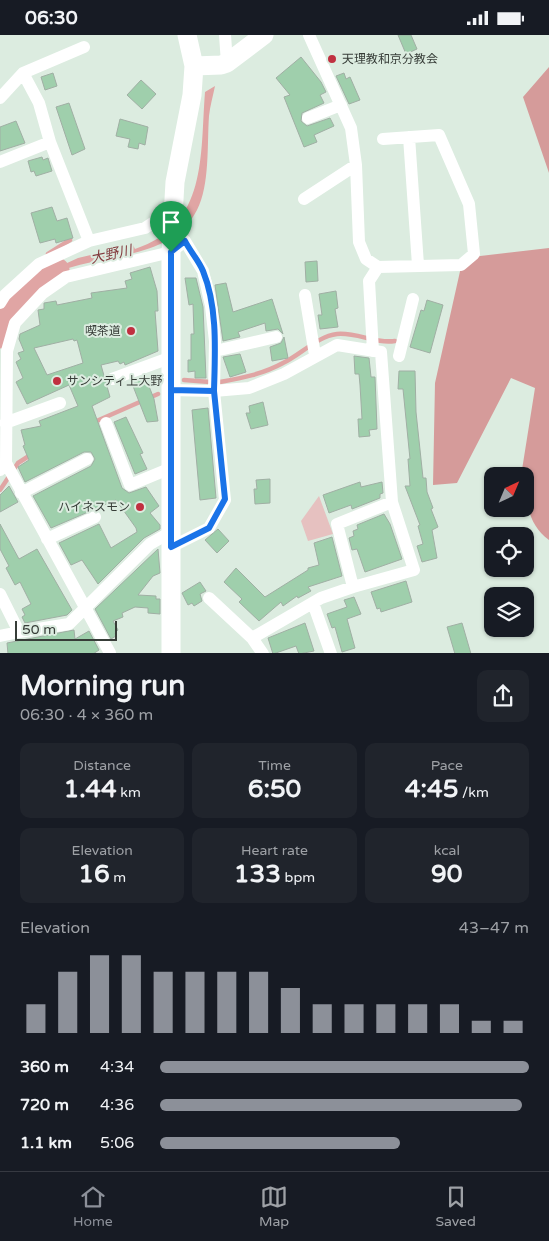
<!DOCTYPE html>
<html lang="en">
<head>
<meta charset="utf-8">
<style>
  :root { --surface:#171b24; --page:#20242c; --text:#f1f3f6; --muted:#9ea1a6; --line:#363941; --accent:#8c9099 }
  body { margin:0; font-family:"Varela Round","Noto Sans JP",sans-serif; background:var(--page); color:var(--text); height:100vh; display:flex; flex-direction:column; font-size:19px; white-space:nowrap }
  * { box-sizing:border-box; margin:0 }
  p { font-size:16px; color:var(--muted) }
  .icon { flex:none; width:28px; height:28px; fill:none; stroke:currentColor; stroke-width:2; stroke-linecap:round; stroke-linejoin:round }
  .map { position:relative; height:618px; overflow:hidden }
  .sheet { display:flex; flex-direction:column; background:var(--surface); flex:1 }
  .sheet>* { flex:none }
  .needle { width:32px; rotate:44deg }
  .buttons { position:absolute; left:484px; top:432px; display:grid; gap:10px }
  .buttons a { display:grid; place-items:center; width:50px; height:50px; border-radius:10px; background:var(--surface); box-shadow:0 1px 4px #0004; font-size:25px }
  .scale { position:absolute; left:15px; bottom:12px; width:102px; box-sizing:border-box; padding-left:5px; border:2px solid #373d38; border-top:0; font-size:14px; line-height:18px; white-space:nowrap; color:#373d38; -webkit-text-stroke:4px #dcece0; paint-order:stroke }
  .pin { position:absolute; display:grid; place-items:center; width:42px; height:42px; color:#fff; margin:-51px -21px; border-radius:50% 50% 50% 0; rotate:-45deg; box-shadow:0 0 5px #0007 }
  .pin .icon { rotate:45deg }
  .round { display:grid; place-items:center; flex:none; width:52px; height:52px; border-radius:10px; background:var(--page) }
  .summary { display:flex; align-items:center; justify-content:space-between; height:85px; padding:0 20px }
  h1 { font-size:28px; font-weight:700; line-height:38px }
  .metrics { display:grid; grid-template-columns:repeat(3,1fr); gap:8px; height:85px; padding:5px 20px }
  .metrics div { display:grid; align-content:center; border-radius:10px; background:var(--page); text-align:center }
  .metrics b { font-size:25px; font-weight:700 }
  .metrics small { font-size:14px; font-weight:400 }
  .metrics p { font-size:14px }
  .chart { height:140px; padding:10px 20px }
  .chart p { display:flex; justify-content:space-between }
  .chart svg { width:100%; height:90px; margin-top:5px; stroke:var(--accent); stroke-width:6 }
  ul { padding:0 20px; list-style:none; font-size:16px }
  li { display:grid; grid-template-columns:80px 60px 1fr; align-items:center; height:38px }
  li i { height:12px; border-radius:6px; background:var(--accent) }
  .status { display:flex; justify-content:space-between; align-items:center; height:35px; padding:0 25px; background:var(--surface); direction:ltr }
  .status svg { height:14px; fill:currentColor }
  .tab-bar { display:flex; justify-content:space-around; align-items:center; height:70px; border-top:1px solid var(--line); background:var(--surface); font-size:14px; color:var(--muted) }
  .tab-bar a { display:grid; justify-items:center; gap:2px }
  .tab-bar .selected { color:var(--accent) }
  .map>svg:first-child { display:block }
  .green { fill:#e6c1c0 }
  .forest { fill:#d59b9a }
  .water { fill:#e0a5a4 }
  .lines { fill:none; stroke-linecap:round; stroke-linejoin:round }
  .stream { stroke:#e0a5a4; stroke-width:4.5 }
  .river { stroke:#e0a5a4; stroke-width:25 }
  .building { fill:#9fcfac; stroke:#a0afa4; fill-rule:evenodd }
  .street { stroke:#fff; stroke-width:12 }
  .secondary { stroke:#fff; stroke-width:19 }
  .route-casing { stroke:#fff; stroke-width:10 }
  .route { stroke:#1a73e8; stroke-width:6 }
  .poi-dot { fill:#c03040; stroke:#dcece0; stroke-width:2 }
  .labels { text-anchor:middle; stroke-width:4; stroke-linejoin:round; paint-order:stroke }
  .poi-label { font-size:12px; fill:#373d38; stroke:#dcece0; text-anchor:start }
  .water-label { font-size:14px; font-style:italic; fill:#833b3e; stroke:#dcece0 }
</style>
</head>
<body>
<div class="status"><b>06:30</b><svg viewBox="0 0 49 12"><path d="M0 12V9h3v3zM5 12V6h3v6zM10 12V3h3v9zM15 12V0h3v12zM26 1h20v11H26zM47 4h2v5h-2z"/></svg></div>
<div class="map">
<svg width="549" height="619" viewBox="0 0 549 619">
  <rect width="100%" height="100%" fill="#dcece0"/>
  <path class="green" d="M319,461l14,38 -25,7 -7,-20z"/>
  <path class="forest" d="M549,32v106l-26,-76z
    M549,213v292c-21,-15 -24,-40 -24,-64h-4l14,-88 -24,-10 -54,105 -24,2 2,-102 28,-125z"/>
  <path class="water" d="M215,51c-2,10 -5,20 -6,30 -2,28 1,69 -12,94 -28,55 -105,41 -152,68 -21,13 -37,41 -45,64v-19l4,-7 23,-30 14,-11 37,-17 55,-13 2,4c73,-24 65,-94 70,-157z"/>
  <g class="lines">
    <path class="stream" d="M48,219l22,-14
      M184,345l26,2
      M220,347c22,-4 43,-8 63,-19 17,-8 35,-27 54,-29 20,-2 38,10 58,7
      M92,388l66,-29
      M0,455l18,-27 14,-9"/>
    <path class="river" d="M0,301l2,-11 41,-49 14,-6"/>
  </g>
  <path class="building" d="M398,0h13l6,14 -11,5z
    M301,22l20,25 5,10 -6,3 4,8 -22,10 -1,8 6,5 23,-8 4,8 -20,9 3,7 -13,5 -20,-50 6,-2 -14,-17z
    M53,38l4,13 -12,4 -4,-13z
    M344,38l2,6 4,-2 10,23 -11,4 -13,-28z
    M141,45l15,14 -14,15 -15,-14z
    M69,68l16,46 -13,6 -16,-48z
    M120,84l28,8 -3,18 -6,-2 -1,6 -10,-2 2,-8 -14,-3z
    M16,86l9,22 -25,8v-24z
    M42,122l1,3 5,-2 4,13 -16,5 -2,-5 -3,1 -3,-11z
    M52,172l5,14 10,-3 6,20 -17,5 -1,-4 -15,4 -9,-30z
    M317,226l1,20 -12,1 -1,-20z
    M150,232l7,24 1,20h-3l3,40 -33,14 -1,-3 -4,2 -2,-3 -17,4 9,32 -18,9 30,82 7,5 17,-6 13,19 -9,7 10,12v4l-16,9 -46,46 -16,-24 -11,5 -12,-22 40,-19 12,24 26,-16 -1,-4 -20,-28 -65,28 -18,-32 58,-30 4,-7 -4,-7h-7l-59,30 -7,-15 11,-7 -6,-14 2,-1 -4,-15 20,-4 -2,-5 39,-15 -9,-21 -42,19 -11,-22 7,-4 -7,-16 5,-3 -3,-6 6,-2 -5,-12 1,-5 20,-9 -2,-15 6,-1v-6l12,-2 1,4 35,-7 -1,-5 36,-5 -2,-7 7,-2 -2,-6zM73,304l1,2 3,-1 6,23 -36,12 -13,-27z
    M185,243h11l7,29 3,71h-11v-7l-7,1v-12h3v-26h3l-1,-30 -4,1z
    M226,248l7,29 39,-13 11,35 -5,-5 -12,2 -1,-8 -27,9 2,5 -17,4 -8,-56z
    M336,256l2,17 -3,1 3,18 -18,2 -2,-14h4l-3,-21z
    M427,265l16,5 -13,48 -20,-6 11,-37 3,1z
    M284,302l4,21 -16,3 -2,-14 11,-4z
    M240,319l6,18 -16,5 -7,-20z
    M354,321l15,2 2,19h4l2,52 -8,1 1,6 -11,1 -1,-18h4l-2,-34 -1,-11h-4z
    M399,336h16l1,41 7,66h3l1,14 6,16 -2,1 7,18 -6,3 5,28 -15,4 -5,-16 6,-2 -5,-18 2,-1 -15,-39h5l-2,-27h2l-7,-70h-5z
    M145,341l9,23 4,22 -11,1 -16,-41z
    M263,367l5,23 -17,4 -5,-16h4l-1,-7z
    M208,373l8,90 -16,2 -8,-90z
    M126,382l17,36 -3,1 7,15 -12,5 -21,-52z
    M270,444v24l-15,1 -1,-15h3l-1,-9z
    M360,447l1,5 21,-5 1,11 -3,1v4l-28,11 -1,-4 -22,8 -6,-18z
    M9,451l9,16 -18,10v-17z
    M384,479l6,10 12,35 -37,13 -8,-23 -5,1 -3,-12 5,-2 -1,-5 5,-2 -1,-4z
    M0,489l19,35 18,-10 35,61 -5,5 -42,8 -3,-6 3,-2 -3,-6 9,-5 -11,-22 -5,3 -9,-17 3,-2 -9,-17z
    M218,494l11,12 -12,12 -12,-13z
    M332,502l10,39 -34,11 3,4 -13,7 -1,-2 -14,10 -2,-4 -22,19 -20,-19 3,-3 -18,-17 12,-14 29,29 43,-27v-2l11,-3 -5,-22z
    M158,514l2,24 -7,3 -15,19 18,1v3h4v15l-12,-1v-5l-13,-1 -13,6 1,4 -10,4 5,9 -3,3 1,3 -5,3 -16,-30z
    M406,546l6,21 -31,10 -1,-4 -3,1 -6,-17z
    M200,547l6,9 -6,3 2,7 -8,5 -2,-3 -4,2 -6,-12z
    M354,562l7,17 -14,5 8,29 -13,4 -7,-25 -3,1 -5,-14 20,-7 -3,-7z
    M305,588l9,28 -15,3 -3,-8 -23,8 -5,-16z
    M462,588l9,31h-16l-8,-27z
    M74,595l1,9 14,-8 10,19 -6,4h-85l-1,-11z"/>
  <g class="lines">
    <path class="street" d="M225,0l2,28
      M309,0l42,93 5,37 3,77 7,17 12,8 83,-2 13,-11 -5,-50 -30,-69 -56,4
      M23,38l16,30 11,39 39,99
      M0,63l23,-25 61,-26
      M308,83l33,-13
      M409,102l9,128
      M0,127l50,-20
      M304,164l52,-34
      M305,260l10,60
      M0,268l5,-8 34,-31 50,-23 56,-13 27,-18
      M215,316l61,-14
      M373,316l-4,-70 9,-14
      M399,321l14,-57
      M112,344l60,-22
      M171,355l43,1 35,-3 35,-14 53,-29 44,7 11,150 22,68 -61,17 -16,-63 55,-22
      M5,388l55,-20
      M106,388l24,62 41,-17
      M6,428l104,190
      M0,435l6,-7 1,-112 8,-28 28,-30 23,-16 105,-25 14,-11 18,30 8,35 4,35 -1,50 11,109 -16,28 -38,19
      M21,458l66,-34
      M47,504l48,-22
      M0,559l19,38 50,-8 81,-80 21,-12
      M209,563l43,40 11,16
      M313,568l18,51
      M0,601l19,-4
      M252,603l69,-40 32,-11"/>
    <path class="secondary" d="M194,31l27,-1 6,-2 37,-28
      M171,619v-402l4,-70 17,-87 2,-29 -7,-31"/>
  </g>
  <g class="lines">
    <defs>
      <path id="route" d="M171,217v138l43,1 11,108 -16,29 -38,19v-157l43,1c1,-39 4,-83 -11,-120 -4,-10 -13,-20 -18,-30l-14,11"/>
    </defs>
    <use href="#route" class="route-casing"/>
    <use href="#route" class="route"/>
  </g>
  <g class="poi-dot">
    <circle cx="332" cy="24" r="5"/>
    <circle cx="131" cy="296" r="5"/>
    <circle cx="57" cy="346" r="5"/>
    <circle cx="140" cy="472" r="5"/>
  </g>
  <g class="labels">
    <g class="poi-label">
      <text x="342" y="28">天理教和京分教会</text>
      <text x="121" y="300" text-anchor="end">喫茶道</text>
      <text x="67" y="350">サンシティ上大野</text>
      <text x="130" y="476" text-anchor="end">ハイネスモン</text>
    </g>
    <g class="water-label">
      <text transform="translate(111 219) rotate(-12)" y="5">大野川</text>
    </g>
  </g>
</svg>
<div class="buttons">
<a><svg class="needle" viewBox="-14 -14 28 28"><path d="M0-13l5 13h-10z" fill="#e53935"/><path d="M0 13l5-13h-10z" fill="#9ea1a6"/></svg></a>
<a><svg class="icon" aria-label="locate" viewBox="0 0 24 24"><circle cx="12" cy="12" r="6"/><path d="M12 2v4M12 18v4M2 12h4M18 12h4"/></svg></a>
<a><svg class="icon" aria-label="layers" viewBox="0 0 24 24"><path d="M12 4l9 5-9 5-9-5zM3 14l9 5 9-5"/></svg></a>
</div>
<div class="scale">50 m</div>
<div class="pin" style="left:171px;top:217px;background:#1e9e55"><svg class="icon" aria-label="arrive" viewBox="0 0 24 24"><path d="M6 21V4h12l-3 4 3 4H6"/></svg></div>
</div>
<section class="sheet">
<div class="summary"><div><h1>Morning run</h1><p>06:30 · 4 × 360 m</p></div><a class="round"><svg class="icon" aria-label="share" viewBox="0 0 24 24"><path d="M12 15V3M7 8l5-5 5 5M5 13v7h14v-7"/></svg></a></div>
<div class="metrics">
<div><p>Distance</p><b>1.44<small> km</small></b></div>
<div><p>Time</p><b>6:50</b></div>
<div><p>Pace</p><b>4:45<small> /km</small></b></div>
</div>
<div class="metrics">
<div><p>Elevation</p><b>16<small> m</small></b></div>
<div><p>Heart rate</p><b>133<small> bpm</small></b></div>
<div><p>kcal</p><b>90</b></div>
</div>
<div class="chart"><p><span>Elevation</span>43–47 m</p>
<svg viewBox="0 0 160 44" preserveAspectRatio="none"><path d="M5 44V30M15 44V14M25 44V6M35 44V6M45 44V14M55 44V14M65 44V14M75 44V14M85 44V22M95 44V30M105 44V30M115 44V30M125 44V30M135 44V30M145 44V38M155 44V38"/></svg>
</div>
<ul>
<li><b>360 m</b>4:34<i style="width:100%"></i></li>
<li><b>720 m</b>4:36<i style="width:98%"></i></li>
<li><b>1.1 km</b>5:06<i style="width:65%"></i></li>
</ul>
</section>
<nav class="tab-bar">
<a class="selected"><svg class="icon" aria-label="home" viewBox="0 0 24 24"><path d="M3 11l9-7 9 7M6 9v11h12V9"/></svg>Home</a>
<a><svg class="icon" aria-label="map" viewBox="0 0 24 24"><path d="M3 6l6-2 6 2 6-2v14l-6 2-6-2-6 2zM9 4v14M15 6v14"/></svg>Map</a>
<a><svg class="icon" aria-label="saved" viewBox="0 0 24 24"><path d="M7 4h10v16l-5-4-5 4z"/></svg>Saved</a>
</nav>
</body>
</html>
